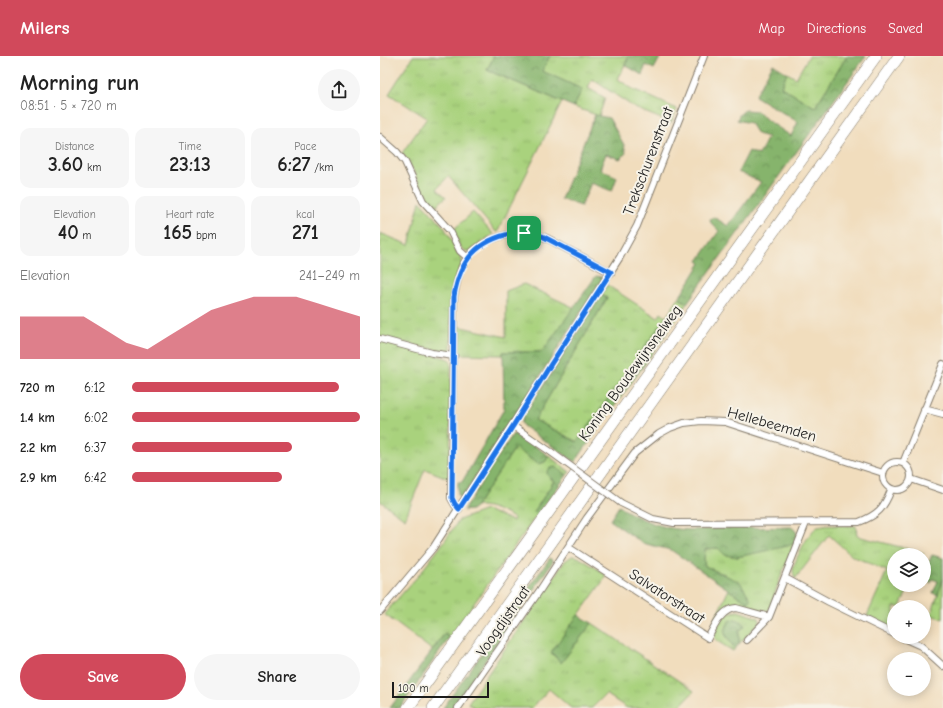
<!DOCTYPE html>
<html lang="en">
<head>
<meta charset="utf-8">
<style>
  :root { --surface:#fff; --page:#f6f6f6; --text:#222; --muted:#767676; --accent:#d1495b }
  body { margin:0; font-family:"Comic Neue",sans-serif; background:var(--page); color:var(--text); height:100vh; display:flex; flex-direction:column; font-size:15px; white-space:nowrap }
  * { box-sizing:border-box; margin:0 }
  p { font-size:13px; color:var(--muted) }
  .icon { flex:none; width:22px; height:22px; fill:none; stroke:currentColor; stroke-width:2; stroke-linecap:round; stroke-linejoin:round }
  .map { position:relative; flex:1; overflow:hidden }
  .drawer { display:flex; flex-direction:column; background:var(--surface); width:380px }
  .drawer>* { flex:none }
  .tools { position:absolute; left:507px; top:492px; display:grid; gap:8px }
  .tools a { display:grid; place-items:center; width:44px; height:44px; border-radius:50%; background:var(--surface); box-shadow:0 2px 10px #0003; font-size:20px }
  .scale { position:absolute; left:12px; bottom:10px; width:97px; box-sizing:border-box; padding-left:4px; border:2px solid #1c1c1c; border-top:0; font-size:11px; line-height:14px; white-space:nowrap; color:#1c1c1c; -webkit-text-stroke:3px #f7f3e8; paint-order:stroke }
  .pin { position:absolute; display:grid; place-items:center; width:34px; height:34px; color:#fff; margin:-17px; border-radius:8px; box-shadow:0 2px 6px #0006 }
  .round { display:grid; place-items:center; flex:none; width:42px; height:42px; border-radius:21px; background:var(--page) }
  .head { display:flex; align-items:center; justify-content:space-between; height:68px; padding:0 20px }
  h1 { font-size:22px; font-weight:800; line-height:30px }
  .figures { display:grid; grid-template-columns:repeat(3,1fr); gap:6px; height:68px; padding:4px 20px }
  .figures div { display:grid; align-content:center; border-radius:10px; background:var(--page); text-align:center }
  .figures b { font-size:20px; font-weight:800 }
  .figures small { font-size:11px; font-weight:400 }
  .figures p { font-size:11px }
  .chart { height:112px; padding:8px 20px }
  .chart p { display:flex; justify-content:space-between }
  .chart svg { width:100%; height:72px; margin-top:4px; fill:var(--accent); opacity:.7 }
  .cta { display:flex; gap:8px; margin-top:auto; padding:8px 20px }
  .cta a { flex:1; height:46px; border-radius:24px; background:var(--accent); color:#fff; font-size:16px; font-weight:800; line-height:46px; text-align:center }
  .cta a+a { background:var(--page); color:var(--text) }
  ul { padding:0 20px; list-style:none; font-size:13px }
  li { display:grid; grid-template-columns:64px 48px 1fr; align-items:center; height:30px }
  li i { height:10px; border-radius:5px; background:var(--accent) }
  header { display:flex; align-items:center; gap:24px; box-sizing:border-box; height:56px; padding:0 20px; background:var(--accent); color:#fff }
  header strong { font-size:19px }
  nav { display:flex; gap:22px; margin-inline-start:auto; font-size:14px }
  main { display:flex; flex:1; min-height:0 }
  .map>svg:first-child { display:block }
  .grass { fill:url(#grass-tufts); stroke:#62774c }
  .forest { fill:url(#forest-crowns); stroke:#516844 }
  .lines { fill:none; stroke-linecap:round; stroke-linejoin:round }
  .minor-casing { stroke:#867c6c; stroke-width:8 }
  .motorway-casing { stroke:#867c6c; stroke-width:12 }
  .minor { stroke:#fff; stroke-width:6 }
  .motorway { stroke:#fff; stroke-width:11 }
  .minor-bridge-casing { stroke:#867c6c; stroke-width:8; stroke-linecap:butt }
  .minor-bridge { stroke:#fff; stroke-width:6 }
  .route-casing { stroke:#fff; stroke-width:8 }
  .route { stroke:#1a73e8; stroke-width:5 }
  .labels { text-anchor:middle; stroke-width:4; stroke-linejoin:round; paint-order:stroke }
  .street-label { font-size:15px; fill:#1c1c1c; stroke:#f7f3e8 }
</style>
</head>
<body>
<header>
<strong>Milers</strong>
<nav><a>Map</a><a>Directions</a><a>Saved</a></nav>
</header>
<main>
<section class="drawer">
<div class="head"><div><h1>Morning run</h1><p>08:51 · 5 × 720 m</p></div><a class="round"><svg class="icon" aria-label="share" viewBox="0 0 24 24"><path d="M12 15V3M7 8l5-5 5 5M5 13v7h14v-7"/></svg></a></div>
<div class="figures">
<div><p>Distance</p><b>3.60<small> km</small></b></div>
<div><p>Time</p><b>23:13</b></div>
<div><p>Pace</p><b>6:27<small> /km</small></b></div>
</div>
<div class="figures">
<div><p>Elevation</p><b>40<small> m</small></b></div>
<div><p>Heart rate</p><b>165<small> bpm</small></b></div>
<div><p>kcal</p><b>271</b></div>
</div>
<div class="chart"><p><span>Elevation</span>241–249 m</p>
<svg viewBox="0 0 160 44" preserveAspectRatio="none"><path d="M0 44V18L10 18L20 18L30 18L40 26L50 34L60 38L70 30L80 22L90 14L100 10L110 6L120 6L130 6L140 10L150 14L160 18V44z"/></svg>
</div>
<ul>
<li><b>720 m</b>6:12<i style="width:91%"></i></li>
<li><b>1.4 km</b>6:02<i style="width:100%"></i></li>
<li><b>2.2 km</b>6:37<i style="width:70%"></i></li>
<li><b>2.9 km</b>6:42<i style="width:66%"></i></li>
</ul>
<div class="cta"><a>Save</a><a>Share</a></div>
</section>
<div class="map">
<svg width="563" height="652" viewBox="0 0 563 652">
  <defs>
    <pattern id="grass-tufts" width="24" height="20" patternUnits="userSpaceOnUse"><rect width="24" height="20" fill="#a9d27d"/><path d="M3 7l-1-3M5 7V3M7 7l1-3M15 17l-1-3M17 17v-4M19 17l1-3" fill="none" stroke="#91b46b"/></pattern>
    <pattern id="forest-crowns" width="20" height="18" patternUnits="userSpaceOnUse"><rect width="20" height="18" fill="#86b46c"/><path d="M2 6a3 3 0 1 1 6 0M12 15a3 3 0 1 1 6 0" fill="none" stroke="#6d9258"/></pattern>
  </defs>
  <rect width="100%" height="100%" fill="#f7f3e8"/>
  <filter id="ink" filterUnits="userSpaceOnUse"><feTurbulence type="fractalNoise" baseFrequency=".025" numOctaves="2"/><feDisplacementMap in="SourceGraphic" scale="8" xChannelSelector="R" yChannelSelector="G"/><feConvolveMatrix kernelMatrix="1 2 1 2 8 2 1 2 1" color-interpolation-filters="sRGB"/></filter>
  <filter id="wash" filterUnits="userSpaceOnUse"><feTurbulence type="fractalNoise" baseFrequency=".012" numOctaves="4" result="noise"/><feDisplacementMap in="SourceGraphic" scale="16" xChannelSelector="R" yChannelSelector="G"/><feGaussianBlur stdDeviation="0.9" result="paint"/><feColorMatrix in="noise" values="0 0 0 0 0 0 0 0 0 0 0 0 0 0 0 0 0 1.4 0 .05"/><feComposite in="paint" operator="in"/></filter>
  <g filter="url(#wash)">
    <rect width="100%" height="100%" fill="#f1ddbd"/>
    <path class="grass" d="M33,0h81l-7,14 75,32 -65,131 -49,-57 -11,13 9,8 -12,11 -9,-10 -11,-26 -12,-19 25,-35 -38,-24z
      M170,0h79l-11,23 13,9 46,21 -6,14 -36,-15 -43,-29 -4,9 17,10 -6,18 -25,-9 7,-18 -39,-18z
      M429,0h38l-32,52 -34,-21 6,-14 9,5z
      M40,145l24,26 7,12 6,13 4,5 1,5 -8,22 -3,35v30l-3,3 -36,-7 -32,-9v-103l29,12z
      M93,156l20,22 -23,17c-10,2 -14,-13 -17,-21z
      M144,228l51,24 -33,44h-39v3l-46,-1v-28l49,11v-46z
      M227,229l51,33 3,-5 5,4 13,-19 8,5 -13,20 -8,-5 -88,124 -43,-22 72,-122 -6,-3z
      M0,285l66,17 4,2 1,3 -1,116 -25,-10 -20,50 -25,-18z
      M135,392l23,16 7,-2 4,-6 21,16 -3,3 -12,-8 -8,8 7,6 -20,31 3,3 -87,122 -5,-4 -13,17 -48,-36 34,-38 23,-30 18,-26 27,-10 27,11 1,-3c-12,-6 -24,-13 -38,-12z
      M476,470l1,10 67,17 -1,2h-29v30h16l-10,22h-6v22l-27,-13 20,-45 -35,-15 -23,-21 -34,44c-1,-3 -2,-6 -2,-9 1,-9 17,-41 25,-43 12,-3 27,-1 38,-1z
      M415,487l-16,38 -9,27 -3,3 -30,-5 -23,15 15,-32 19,14 -23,-29 -10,-3 -10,-5 -1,-6 1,-11 14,-1 18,9z
      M192,500l6,1 26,16 2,4 -55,76 10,10 31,-40 102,68 -16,17h-51l-21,-14 -14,14h-21l-22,-19 -17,19h-57l-7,-5 97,-142z
      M563,523v40l-12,-4z
      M358,555l21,7 1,4 -21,22v-13l6,-5 -18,-1 -2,9 10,15 -2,2 -16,-10 -3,-4c3,-14 9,-25 24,-26z"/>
    <path class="forest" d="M114,0h56l-8,15 40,18 -8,18 -87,-37z
      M249,0h32l-7,13 -8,-4 -4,10 -17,-10z
      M467,0h19l-179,247 -8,-5 22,-35 -3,-2 21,-30 -8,-8 -1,-4 4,-2 14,9 33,-44 -23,-10 11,-21 10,4 9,-18 -11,-3 -7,-11 -13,-3 3,-6 5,-4 12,1 10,9 24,16 7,-14 -43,-26 18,-32 14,9 -6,14 34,20z
      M215,59l14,3 15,27 2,8 -6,6 -14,-5 -6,15 17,8 -5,14 -21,-8 -10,23 -20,-7z
      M216,220l6,1v2l-140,219 -4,-2v-14h4l42,-73 -1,-57h39z
      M221,239l6,3 -72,122 42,22 89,-125 8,6 -99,139 -52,-36 -2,-4 2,-5z
      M133,378l9,3 27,19 -4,6 -7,2 -23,-16 -39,58 -5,4 -7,1 1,-3z
      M175,411l12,8 -30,40 -3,-3 20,-31 -7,-6v-4l3,-3z
      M239,450c15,10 30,17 47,21 21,5 43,2 64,1 20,-1 41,0 61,-1 7,4 7,9 4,16l-7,3 -51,11 -12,-2 -7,-7 -13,1 -1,11 1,6 35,16 10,16v3l-2,2 -77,-53 -29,-7 -32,-23z
      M552,499l11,3v21l-5,16 -5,-2 5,-12 -6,-2 -1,4 -7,-5v-5z
      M170,502l3,3 -100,147h-10z
      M198,559l14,8 -31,40 -10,-11z
      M354,563c4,0 9,3 11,7l-6,5v13l-4,5 -10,-15v-3l4,-10z
      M65,577l5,4 -50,71h-10z"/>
  </g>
  <g filter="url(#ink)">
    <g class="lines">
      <defs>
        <path id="minor" d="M0,81l17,15 8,10 18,39 27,30 10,20 8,7
          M0,283l52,14 22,3
          M544,353l19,5
          M133,370l38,26
          M503 420a14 14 0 1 1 28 0a14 14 0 1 1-28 0Z
          M523,407l40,-99
          M531,423l32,11
          M241,447l32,16 21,4 185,-1c19,-7 25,-14 32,-32
          M79,453l-4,-4 -4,-7 3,-202c3,-13 5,-27 13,-38 16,-21 48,-29 73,-22 9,2 17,8 25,12 15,8 31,16 46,25
          M188,491l140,91c7,-12 13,-29 28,-30l33,9
          M405,522l44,24 65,32
          M0,555l53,-63 187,-291 17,-31 67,-170
          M521,581l20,9 22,20
          M367,584l22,-23 37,-94
          M78,652l82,-118 47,-72 48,-65 24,-19 11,-6 14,-5 17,-2 24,1 158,51"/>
        <path id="motorway" d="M28,652l468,-652
          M53,652l466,-652"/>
      </defs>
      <use href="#minor" class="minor-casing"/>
      <use href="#motorway" class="motorway-casing"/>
      <use href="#minor" class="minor"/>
      <use href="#motorway" class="motorway"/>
      <defs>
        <path id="minor-bridge" d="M171,396l70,51"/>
      </defs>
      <use href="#minor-bridge" class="minor-bridge-casing"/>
      <use href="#minor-bridge" class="minor-bridge"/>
    </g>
  </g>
  <g class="lines" filter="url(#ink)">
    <defs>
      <path id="route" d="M134,177l28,3 69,36 -60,92 -38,62 -54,83 -4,-5 -3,-6 2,-202c6,-36 23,-56 60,-63z"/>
    </defs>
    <use href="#route" class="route-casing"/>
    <use href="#route" class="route"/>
  </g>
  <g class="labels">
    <g class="street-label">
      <text transform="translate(268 105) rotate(-69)" y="5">Trekschurenstraat</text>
      <text transform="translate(250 317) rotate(-54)" y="5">Koning Boudewijnsnelweg</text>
      <text transform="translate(392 368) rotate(16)" y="5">Hellebeemden</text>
      <text transform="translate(287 540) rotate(33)" y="5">Salvatorstraat</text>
      <text transform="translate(123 565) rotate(-55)" y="5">Voogdijstraat</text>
    </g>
  </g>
</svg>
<div class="tools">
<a><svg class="icon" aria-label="layers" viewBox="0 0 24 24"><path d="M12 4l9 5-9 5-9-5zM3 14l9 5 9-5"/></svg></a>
<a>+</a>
<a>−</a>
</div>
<div class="scale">100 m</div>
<div class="pin" style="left:144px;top:177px;background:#1e9e55"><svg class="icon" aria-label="arrive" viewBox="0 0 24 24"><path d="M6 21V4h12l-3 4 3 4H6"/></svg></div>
</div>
</main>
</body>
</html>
